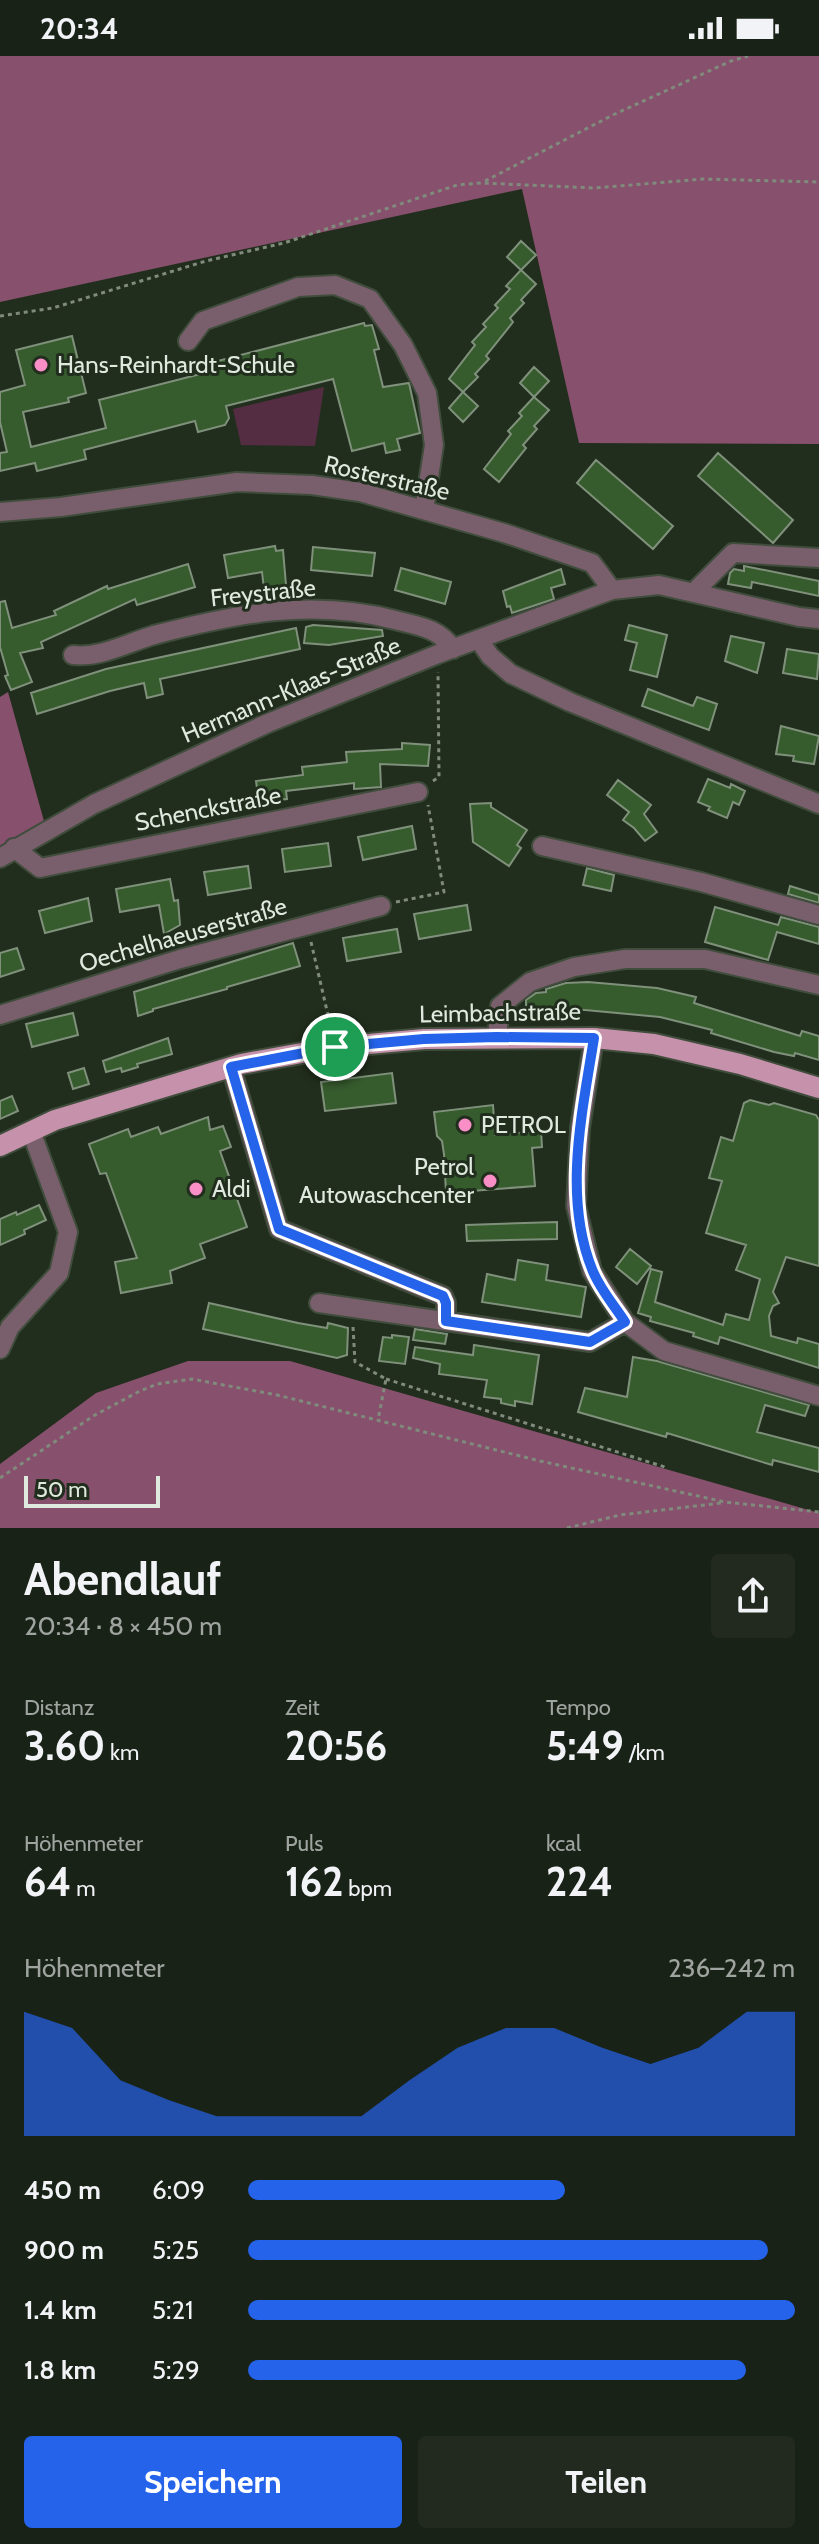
<!DOCTYPE html>
<html lang="de">
<head>
<meta charset="utf-8">
<style>
  :root { --surface:#192216; --page:#222a1f; --text:#f1f3f6; --muted:#9fa4a1; --accent:#2563eb }
  body { margin:0; font-family:Cabin,sans-serif; background:var(--page); color:var(--text); height:100vh; display:flex; flex-direction:column; font-size:30px; white-space:nowrap }
  * { box-sizing:border-box; margin:0 }
  p { font-size:26px; color:var(--muted) }
  .icon { flex:none; width:44px; height:44px; fill:none; stroke:currentColor; stroke-width:2; stroke-linecap:round; stroke-linejoin:round }
  .map { position:relative; height:1472px; overflow:hidden }
  .sheet { display:flex; flex-direction:column; background:var(--surface); flex:1 }
  .sheet>* { flex:none }
  .scale { position:absolute; left:24px; bottom:20px; width:136px; box-sizing:border-box; padding-left:8px; border:4px solid #e0e9de; border-top:0; font-size:22px; line-height:28px; white-space:nowrap; color:#e0e9de; -webkit-text-stroke:6px #212e1d; paint-order:stroke }
  .pin { position:absolute; display:grid; place-items:center; width:68px; height:68px; color:#fff; margin:-34px; border:4px solid #fff; border-radius:50%; box-shadow:0 2px 8px #0007 }
  .round { display:grid; place-items:center; flex:none; width:84px; height:84px; border-radius:8px; background:var(--page) }
  .head { display:flex; align-items:center; justify-content:space-between; height:136px; padding:0 24px }
  h1 { font-size:44px; font-weight:700; line-height:60px }
  .stats { display:grid; grid-template-columns:repeat(3,1fr); gap:12px; height:136px; padding:8px 24px }
  .stats div { display:grid; align-content:center }
  .stats b { font-size:40px; font-weight:700 }
  .stats small { font-size:22px; font-weight:400 }
  .stats p { font-size:22px }
  .chart { height:224px; padding:16px 24px }
  .chart p { display:flex; justify-content:space-between }
  .chart svg { width:100%; height:144px; margin-top:8px; fill:var(--accent); opacity:.7 }
  .cta { display:flex; gap:16px; margin-top:auto; padding:16px 24px }
  .cta a { flex:1; height:92px; border-radius:8px; background:var(--accent); color:#fff; font-size:32px; font-weight:700; line-height:92px; text-align:center }
  .cta a+a { background:var(--page); color:var(--text) }
  ul { padding:0 24px; list-style:none; font-size:26px }
  li { display:grid; grid-template-columns:128px 96px 1fr; align-items:center; height:60px }
  li i { height:20px; border-radius:10px; background:var(--accent) }
  .status { display:flex; justify-content:space-between; align-items:center; height:56px; padding:0 40px; background:var(--surface); direction:ltr }
  .status svg { height:22px; fill:currentColor }
  .map>svg:first-child { display:block }
  .green { fill:#552d42 }
  .forest { fill:#87506c }
  .building { fill:#365b2d; stroke:#7f907b; stroke-width:2 }
  .lines { fill:none; stroke-linecap:round; stroke-linejoin:round }
  .minor-casing { stroke:#404c3c; stroke-width:22 }
  .major-casing { stroke:#404c3c; stroke-width:24 }
  .path { stroke:#808b7d; stroke-width:3; stroke-dasharray:4 4; stroke-linecap:butt }
  .minor { stroke:#785f6b; stroke-width:18 }
  .major { stroke:#c692ab; stroke-width:20 }
  .route-casing { stroke:#fff; stroke-width:16 }
  .route { stroke:#2563eb; stroke-width:10 }
  .poi-dot { fill:#fa8fc7; stroke:#212e1d; stroke-width:3 }
  .labels { text-anchor:middle; stroke-width:6; stroke-linejoin:round; paint-order:stroke }
  .poi-label { font-size:24px; fill:#e0e9de; stroke:#212e1d; text-anchor:start }
  .street-label { font-size:24px; fill:#e0e9de; stroke:#212e1d }
</style>
</head>
<body>
<div class="status"><b>20:34</b><svg viewBox="0 0 49 12"><path d="M0 12V9h3v3zM5 12V6h3v6zM10 12V3h3v9zM15 12V0h3v12zM26 1h20v11H26zM47 4h2v5h-2z"/></svg></div>
<div class="map">
<svg width="819" height="1472" viewBox="0 0 819 1472">
  <rect width="100%" height="100%" fill="#212e1d"/>
  <path class="green" d="M324,331l-9,59 -74,-1 -8,-36z"/>
  <path class="forest" d="M0,0h819v388l-240,-1 -57,-254 -522,113z
    M8,636l36,129 -44,31v-155z
    M188,1305h102l529,152v15h-819v-64l96,-71z"/>
  <path class="building" d="M521,185l15,14 -15,15 -14,-13z
    M521,214l15,14 -15,16 3,3 -14,15 3,4 -27,34 3,3 -14,15 3,3 -15,15 -14,-13 26,-34 -3,-3 14,-15 -3,-3 15,-16 -3,-3 15,-16 -4,-3z
    M364,267l1,3 7,-1 7,24 -5,1 9,37 26,-4 11,50 -23,6 3,11 -14,3 -2,-10 -32,8 -19,-72 -107,27 3,12 -4,7 -27,7 -3,-11 -111,29 2,9 -49,12 -2,-8 -35,8v-18l7,-1 -7,-30v-30l25,-7 -9,-35 56,-14 14,57 -18,5 1,4 -46,10 8,35 75,-19 -7,-28 117,-30 -2,-8z
    M534,311l15,14 -15,16 -14,-14z
    M463,336l15,14 -15,16 -14,-14z
    M534,341l15,13 -15,16 3,3 -14,16 3,3 -27,34 -15,-13 27,-35 -3,-3 14,-15 -3,-3z
    M718,397l75,67 -20,23 -75,-67z
    M596,404l77,66 -20,23 -76,-66z
    M275,490l1,5 7,-1 3,35 -22,4 -2,-17 -34,6 -4,-23z
    M313,491l62,6 -3,23 -61,-6z
    M188,508l7,23 -58,18 -2,-6 -94,43 2,6 -23,5 12,29 -21,8 -6,-14 3,-1 -8,-28v-45l5,-1 7,27 44,-13 -2,-4 53,-25 1,3z
    M744,510l75,15v15l-67,-14 -1,6 -23,-4 2,-11 4,-4 10,2z
    M401,512l50,14 -6,22 -50,-14z
    M561,513l4,15 -14,4 3,11 -42,14 -2,-7 -3,1 -4,-16z
    M313,569l69,5 1,6 -54,9 -25,-2 2,-16z
    M629,569l38,10 -10,42 -27,-7 7,-27 -12,-3z
    M296,572l4,21 -140,30 3,15 -16,4 -3,-15 -34,8 -73,23 -6,-21 75,-24z
    M731,580l33,7 -7,30 -32,-12z
    M787,593l32,5 -2,25 -34,-6z
    M648,633l45,17 4,-9 20,7 -8,26 -67,-24z
    M781,670l38,10 -5,28 -21,-3 1,-5 -18,-2z
    M402,687l28,2 -2,21 -48,-2 1,23 -27,2v-6l-68,8 1,8 -28,3 -3,-21 47,-6 -1,-8 45,-5 -1,-10 56,-3z
    M708,723l22,9 1,-4 14,7 -6,14 -6,-3 -6,16 -19,-8 2,-3 -12,-5z
    M618,724l33,25 -7,9 13,18 -12,9 -11,-13 -11,-8 6,-8 -22,-17z
    M491,747v4l36,23 -10,15 4,3 -12,18 -36,-24 -3,-38z
    M412,770l4,23 -53,11 -5,-23z
    M328,787l3,23 -46,6 -3,-23z
    M248,810l3,22 -43,7 -4,-23z
    M587,812l27,7 -3,16 -28,-6z
    M170,823l4,22 4,-1 2,25 -16,9 -5,-29 -39,7 -4,-23z
    M790,830l29,9v8l-31,-9z
    M88,842l4,23 -47,12 -6,-22z
    M467,849l4,25 -52,9 -5,-25z
    M715,851l63,18 3,-8 38,10v17l-42,-12 -9,28 -63,-18z
    M397,873l4,23 -54,9 -4,-23z
    M293,887l7,23 -73,21v2l-74,20v2l-15,5 -4,-24z
    M17,892l7,21 -24,8v-24z
    M588,926l69,6 39,9 -2,6 106,33 2,-5 17,5v24l-24,-7 -1,3 -20,-4 -63,-19 1,-3 -52,-13 -75,-7 -59,-2v-8l10,-7 10,-1v-3l20,-6z
    M73,957l5,22 -46,12 -6,-23z
    M168,982l4,16 -35,10 1,3 -16,5 -1,-4 -15,4 -3,-11z
    M84,1012l5,16 -16,5 -5,-16z
    M392,1017l4,30 -71,8 -4,-29z
    M12,1040l6,15 -18,8v-18z
    M750,1044l19,5 5,-2 42,12 3,5v146l-33,-9 -13,35 6,11 -6,3 -4,10 2,20 26,7 1,-5 21,6v24l-99,-31 -2,7 -25,-8 1,-3 -44,-12 1,-4 -13,-4 13,-44 11,3 -7,30 68,23 3,-11 23,6 11,-41 -24,-9 10,-25 -40,-12 16,-52 -13,-3 12,-41 12,4 11,-38z
    M493,1049l2,30 46,-4 1,16 -10,1 3,38 -89,7 -2,-39 -2,-13 -5,-5 -3,-24z
    M208,1061l2,13 13,-4 8,21 -11,4 27,76 -47,17 5,14 -35,13 2,12 -51,10 -6,-31 22,-4 -31,-85 -6,1 -11,-30 39,-15 3,8 27,-10 3,7z
    M39,1149l7,15 -22,10 1,4 -25,11v-26l16,-7 1,3z
    M557,1166v17l-90,2 -1,-16z
    M630,1193l21,17 -14,18 -21,-17z
    M518,1204l30,5 -2,15 40,7 -5,30 -99,-15 5,-28 28,6z
    M209,1247l89,20 29,5 1,-5 20,5 -1,27 -10,3 -134,-29z
    M415,1273l32,5 -2,10 -32,-4z
    M392,1279l17,2 -4,27 -26,-3 4,-24 9,1z
    M474,1289l65,10 -7,49 -17,-3v5l-14,-3v-4l-17,-2 3,-17 -48,-6 1,-10 -27,-6 2,-11 58,8z
    M633,1301l24,4 152,44 -4,11 -40,-11 -8,27 62,16v24l-46,-12 -1,5 -105,-32 -1,4 -88,-25 7,-24 42,9z"/>
  <g class="lines">
    <defs>
      <path id="minor" d="M188,285l15,-20 95,-34 37,-2 35,14 33,46 24,48 7,52 -10,65
        M0,456l61,-5 176,-25 75,3 48,7 144,41 88,30 20,27
        M695,535l38,-38 86,5
        M479,584l11,16 21,18 59,28 249,102
        M73,599c28,3 54,-12 81,-20 81,-21 158,-37 241,-15 24,6 44,8 58,29
        M542,790l159,36 118,33
        M14,792l26,20 378,-76
        M0,802l94,-54 174,-81 170,-69 174,-64 47,-5 140,32 20,2
        M0,959l180,-56 201,-53
        M497,981l3,-31 30,-24 44,-15 51,-8h80l114,26
        M594,982l-14,90 -4,78 16,65 33,51 39,29 155,45
        M231,1011l48,162 164,67 3,7v18
        M319,1247l271,39 35,-20
        M0,1293l10,-22 49,-54 9,-41 -37,-101"/>
      <path id="major" d="M0,1090l55,-26 186,-56 94,-17 89,-8 170,-1 60,6 86,20 79,24"/>
    </defs>
    <use href="#minor" class="minor-casing"/>
    <use href="#major" class="major-casing"/>
    <path class="path" d="M485,125l130,-67 116,-53 17,-5
      M0,260l53,-8 153,-47 78,-18 173,-58 24,-2 114,5 108,-9 116,3
      M433,725l6,-4 -1,-105
      M396,846l48,-10 -16,-87
      M311,886l20,86
      M353,1271l2,35 31,17 -8,41
      M386,1323l282,89
      M0,1422l95,-63 43,-23 19,-8 35,-5 85,16 263,66 185,41 94,10
      M567,1472l53,-13 101,-12"/>
    <use href="#minor" class="minor"/>
    <use href="#major" class="major"/>
  </g>
  <g class="lines">
    <defs>
      <path id="route" d="M497,981l97,1c-12,76 -31,158 -2,231 7,19 22,36 33,53l-35,20 -144,-21v-18l-3,-7 -164,-67 -48,-162 104,-20 89,-8z"/>
    </defs>
    <use href="#route" class="route-casing"/>
    <use href="#route" class="route"/>
  </g>
  <g class="poi-dot">
    <circle cx="41" cy="309" r="8"/>
    <circle cx="465" cy="1069" r="8"/>
    <circle cx="490" cy="1125" r="8"/>
    <circle cx="196" cy="1133" r="8"/>
  </g>
  <g class="labels">
    <g class="poi-label">
      <text x="57" y="317">Hans-Reinhardt-Schule</text>
      <text x="481" y="1077">PETROL</text>
      <text x="474" y="1119" text-anchor="end">Petrol<tspan x="474" dy="28">Autowaschcenter</tspan></text>
      <text x="212" y="1141">Aldi</text>
    </g>
    <g class="street-label">
      <text transform="translate(387 422) rotate(13)" y="8">Rosterstraße</text>
      <text transform="translate(263 537) rotate(-6)" y="8">Freystraße</text>
      <text transform="translate(291 634) rotate(-23)" y="8">Hermann-Klaas-Straße</text>
      <text transform="translate(208 753) rotate(-11)" y="8">Schenckstraße</text>
      <text transform="translate(183 879) rotate(-16)" y="8">Oechelhaeuserstraße</text>
      <text transform="translate(500 957) rotate(-1)" y="8">Leimbachstraße</text>
    </g>
  </g>
</svg>
<div class="scale">50 m</div>
<div class="pin" style="left:335px;top:991px;background:#1e9e55"><svg class="icon" aria-label="arrive" viewBox="0 0 24 24"><path d="M6 21V4h12l-3 4 3 4H6"/></svg></div>
</div>
<section class="sheet">
<div class="head"><div><h1>Abendlauf</h1><p>20:34 · 8 × 450 m</p></div><a class="round"><svg class="icon" aria-label="share" viewBox="0 0 24 24"><path d="M12 15V3M7 8l5-5 5 5M5 13v7h14v-7"/></svg></a></div>
<div class="stats">
<div><p>Distanz</p><b>3.60<small> km</small></b></div>
<div><p>Zeit</p><b>20:56</b></div>
<div><p>Tempo</p><b>5:49<small> /km</small></b></div>
</div>
<div class="stats">
<div><p>Höhenmeter</p><b>64<small> m</small></b></div>
<div><p>Puls</p><b>162<small> bpm</small></b></div>
<div><p>kcal</p><b>224</b></div>
</div>
<div class="chart"><p><span>Höhenmeter</span>236–242 m</p>
<svg viewBox="0 0 160 44" preserveAspectRatio="none"><path d="M0 44V6L10 11L20 27L30 33L40 38L50 38L60 38L70 38L80 27L90 17L100 11L110 11L120 17L130 22L140 17L150 6L160 6V44z"/></svg>
</div>
<ul>
<li><b>450 m</b>6:09<i style="width:58%"></i></li>
<li><b>900 m</b>5:25<i style="width:95%"></i></li>
<li><b>1.4 km</b>5:21<i style="width:100%"></i></li>
<li><b>1.8 km</b>5:29<i style="width:91%"></i></li>
</ul>
<div class="cta"><a>Speichern</a><a>Teilen</a></div>
</section>
</body>
</html>
